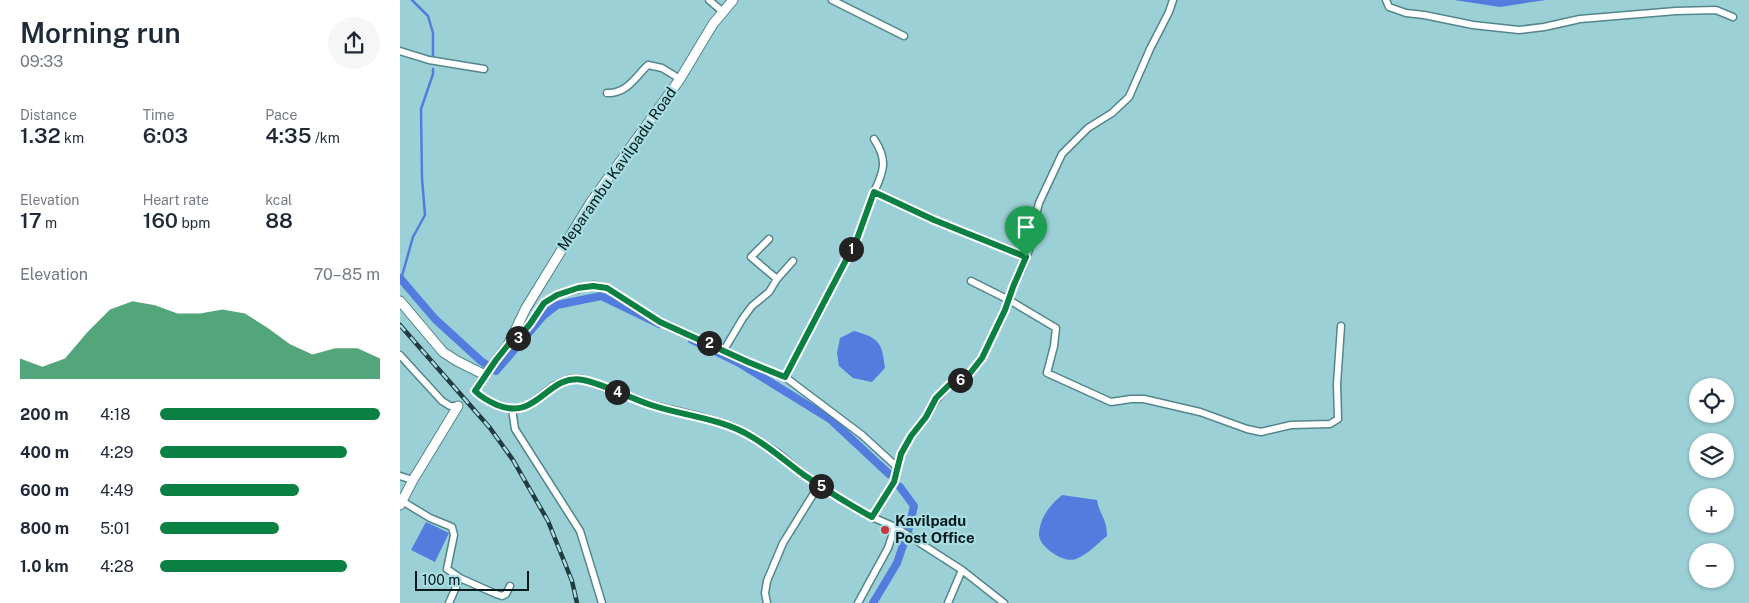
<!DOCTYPE html>
<html lang="en">
<head>
<meta charset="utf-8">
<style>
  :root { --surface:#fff; --page:#f6f6f7; --text:#1f2937; --muted:#747a83; --accent:#0b8043 }
  body { margin:0; font-family:"Public Sans",sans-serif; background:var(--page); color:var(--text); height:100vh; display:flex; flex-direction:column; font-size:19px; white-space:nowrap }
  * { box-sizing:border-box; margin:0 }
  p { font-size:16px; color:var(--muted) }
  .icon { flex:none; width:28px; height:28px; fill:none; stroke:currentColor; stroke-width:2; stroke-linecap:round; stroke-linejoin:round }
  .map { position:relative; flex:1; overflow:hidden }
  .side { display:flex; flex-direction:column; background:var(--surface); width:400px }
  .side>* { flex:none }
  .tools { position:absolute; left:1289px; top:378px; display:grid; gap:10px }
  .tools a { display:grid; place-items:center; width:45px; height:45px; border-radius:50%; background:var(--surface); box-shadow:0 1px 4px #0004; font-size:25px }
  .scale { position:absolute; left:15px; bottom:12px; width:114px; box-sizing:border-box; padding-left:5px; border:2px solid #04191c; border-top:0; font-size:14px; line-height:18px; white-space:nowrap; color:#04191c; -webkit-text-stroke:4px #a8dde3; paint-order:stroke }
  .pin { position:absolute; display:grid; place-items:center; width:42px; height:42px; color:#fff; margin:-51px -21px; border-radius:50% 50% 50% 0; rotate:-45deg; box-shadow:0 0 5px #0007 }
  .pin .icon { rotate:45deg }
  .km { position:absolute; width:25px; height:25px; margin:-12px; border-radius:50%; background:#222; color:#fff; font-size:14px; line-height:25px; text-align:center }
  .round { display:grid; place-items:center; flex:none; width:52px; height:52px; border-radius:26px; background:var(--page) }
  .head { display:flex; align-items:center; justify-content:space-between; height:85px; padding:0 20px }
  h1 { font-size:28px; font-weight:600; line-height:38px }
  .figures { display:grid; grid-template-columns:repeat(3,1fr); gap:8px; height:85px; padding:5px 20px }
  .figures div { display:grid; align-content:center }
  .figures b { font-size:21px; font-weight:600 }
  .figures small { font-size:14px; font-weight:400 }
  .figures p { font-size:14px }
  .chart { height:140px; padding:10px 20px }
  .chart p { display:flex; justify-content:space-between }
  .chart svg { width:100%; height:90px; margin-top:5px; fill:var(--accent); opacity:.7 }
  ul { padding:0 20px; list-style:none; font-size:16px }
  li { display:grid; grid-template-columns:80px 60px 1fr; align-items:center; height:38px }
  li i { height:12px; border-radius:6px; background:var(--accent) }
  main { display:flex; flex:1; min-height:0 }
  .map>svg:first-child { display:block }
  .water { fill:#527dde }
  .lines { fill:none; stroke-linecap:round; stroke-linejoin:round }
  .stream { stroke:#527dde; stroke-width:2.5 }
  .canal { stroke:#527dde; stroke-width:8 }
  .street-casing { stroke:#53868b; stroke-width:9 }
  .secondary-casing { stroke:#53868b; stroke-width:11 }
  .street { stroke:#fff; stroke-width:6 }
  .secondary { stroke:#fff; stroke-width:9 }
  .rail-casing { stroke:#213c40; stroke-width:4.5 }
  .rail { stroke:#a8dde3; stroke-width:2.5; stroke-dasharray:8; stroke-linecap:butt }
  .route-casing { stroke:#fff; stroke-width:10 }
  .route { stroke:#0b8043; stroke-width:6 }
  .poi-dot { fill:#c7373b; stroke:#a8dde3; stroke-width:2 }
  .labels { text-anchor:middle; stroke-width:4.5; stroke-linejoin:round; paint-order:stroke }
  .street-label { font-size:15px; fill:#04191c; stroke:#a8dde3 }
  .poi-label { font-size:15px; font-weight:bold; fill:#04191c; stroke:#a8dde3; text-anchor:start }
</style>
</head>
<body>
<main>
<section class="side">
<div class="head"><div><h1>Morning run</h1><p>09:33</p></div><a class="round"><svg class="icon" aria-label="share" viewBox="0 0 24 24"><path d="M12 15V3M7 8l5-5 5 5M5 13v7h14v-7"/></svg></a></div>
<div class="figures">
<div><p>Distance</p><b>1.32<small> km</small></b></div>
<div><p>Time</p><b>6:03</b></div>
<div><p>Pace</p><b>4:35<small> /km</small></b></div>
</div>
<div class="figures">
<div><p>Elevation</p><b>17<small> m</small></b></div>
<div><p>Heart rate</p><b>160<small> bpm</small></b></div>
<div><p>kcal</p><b>88</b></div>
</div>
<div class="chart"><p><span>Elevation</span>70–85 m</p>
<svg viewBox="0 0 160 44" preserveAspectRatio="none"><path d="M0 44V34L10 38L20 34L30 21L40 10L50 6L60 8L70 12L80 12L90 10L100 12L110 19L120 27L130 32L140 29L150 29L160 34V44z"/></svg>
</div>
<ul>
<li><b>200 m</b>4:18<i style="width:100%"></i></li>
<li><b>400 m</b>4:29<i style="width:85%"></i></li>
<li><b>600 m</b>4:49<i style="width:63%"></i></li>
<li><b>800 m</b>5:01<i style="width:54%"></i></li>
<li><b>1.0 km</b>4:28<i style="width:85%"></i></li>
</ul>
</section>
<div class="map">
<svg width="1349" height="603" viewBox="0 0 1349 603">
  <rect width="100%" height="100%" fill="#9bd0d6"/>
  <path class="water" d="M1054,0h92l-46,7z
    M454,331c25,7 28,11 31,37l-13,14 -19,-4 -14,-12 -2,-13 3,-15z
    M662,495l35,5c2,14 10,18 10,36 -10,8 -19,18 -31,23 -12,5 -38,-13 -37,-25 1,-17 11,-29 23,-39z
    M26,522l23,11 -14,29 -24,-12z"/>
  <g class="lines">
    <path class="stream" d="M12,0l16,16 5,17v22
      M0,283l13,-46 12,-22 -3,-37 -1,-69 12,-35v-5"/>
    <path class="canal" d="M0,278l35,41 46,42 15,10 48,-56 13,-10 44,-9 58,28
      M292,340l49,24 89,55 59,55
      M473,603l24,-40 12,-35 5,-22 -14,-19"/>
    <defs>
      <path id="street" d="M309,0l14,12
        M432,0l72,36
        M986,0l3,7 17,6 18,2 49,10 46,5 25,-3 36,-8 96,-8 40,-1 17,7
        M0,51l29,9 55,9
        M207,93c20,1 28,-16 41,-28l14,3 18,11
        M474,139c14,21 10,32 0,53l60,28 92,37
        M377,279l16,-18
        M571,281l38,19 47,28 -2,18 -7,27 64,29 20,-3h13l56,13 47,17 14,3 30,-7 39,-1 8,-5 -1,-35 4,-58
        M109,345l10,-8 11,-13 14,-21 13,-8 36,-10 14,3 53,34 88,40 37,15 77,58 35,32 4,-13 10,-18 15,-19 11,-18 12,-14 18,-8 15,-19 23,-49 8,-22 10,-21 9,-25 3,-22 4,-16 23,-49 26,-26 24,-15 17,-16 21,-48 19,-37 4,-12
        M324,350l19,-32 9,-12 17,-14 8,-13 -26,-22 18,-18
        M0,355l42,46 8,5h8
        M85,375l-10,16c7,7 14,10 23,14 34,15 43,-20 72,-26 4,-1 8,0 12,0l70,26 50,12 28,9 21,10 27,17 25,21 24,16 45,27 23,10 67,43 42,33
        M385,377l72,-138 17,-47
        M112,409l3,20 65,102 22,72
        M0,476l13,4
        M2,501l28,17 22,9 2,8 -7,34 13,9 36,16 6,2 4,-2 4,-8
        M472,517l22,-35 3,-15
        M49,603l11,-25
        M367,603l-2,-10 2,-12 16,-38 36,-58
        M458,603l30,-55 7,-21
        M548,603l14,-33"/>
      <path id="secondary" d="M0,301l43,51 14,9 28,14 23,-30 18,-37 65,-106 89,-123 33,-55 20,-24
        M0,505l13,-25 45,-74"/>
    </defs>
    <use href="#street" class="street-casing"/>
    <use href="#secondary" class="secondary-casing"/>
    <use href="#street" class="street"/>
    <use href="#secondary" class="secondary"/>
    <defs>
      <path id="rail" d="M0,325l90,103 23,32 35,61 24,60 5,22"/>
    </defs>
    <use href="#rail" class="rail-casing"/>
    <use href="#rail" class="rail"/>
  </g>
  <g class="lines">
    <defs>
      <path id="route" d="M474,192l60,28 92,37 -13,30 -8,23 -23,48 -15,19 -18,8 -13,13 -10,19 -15,19 -10,18 -7,28 -22,35c-24,-13 -46,-27 -68,-42 -18,-13 -33,-27 -52,-38 -31,-19 -68,-21 -101,-32 -22,-7 -47,-21 -68,-25 -36,-7 -45,42 -86,25 -9,-4 -15,-7 -22,-14l21,-31 12,-15 11,-8 11,-13 14,-21 13,-8 21,-7 15,-2 14,2 53,34 88,40 37,15 72,-138z"/>
    </defs>
    <use href="#route" class="route-casing"/>
    <use href="#route" class="route"/>
  </g>
  <circle class="poi-dot" cx="485" cy="530" r="5"/>
  <g class="labels">
    <g class="street-label">
      <text transform="translate(217 169) rotate(-55)" y="5">Meparambu Kavilpadu Road</text>
    </g>
    <g class="poi-label">
      <text x="495" y="526">Kavilpadu<tspan x="495" dy="17">Post Office</tspan></text>
    </g>
  </g>
</svg>
<div class="tools">
<a><svg class="icon" aria-label="locate" viewBox="0 0 24 24"><circle cx="12" cy="12" r="6"/><path d="M12 2v4M12 18v4M2 12h4M18 12h4"/></svg></a>
<a><svg class="icon" aria-label="layers" viewBox="0 0 24 24"><path d="M12 4l9 5-9 5-9-5zM3 14l9 5 9-5"/></svg></a>
<a>+</a>
<a>−</a>
</div>
<div class="scale">100 m</div>
<div class="pin" style="left:626px;top:257px;background:#1e9e55"><svg class="icon" aria-label="arrive" viewBox="0 0 24 24"><path d="M6 21V4h12l-3 4 3 4H6"/></svg></div>
<b class="km" style="left:451px;top:249px">1</b>
<b class="km" style="left:309px;top:343px">2</b>
<b class="km" style="left:118px;top:338px">3</b>
<b class="km" style="left:217px;top:392px">4</b>
<b class="km" style="left:421px;top:486px">5</b>
<b class="km" style="left:560px;top:380px">6</b>
</div>
</main>
</body>
</html>
